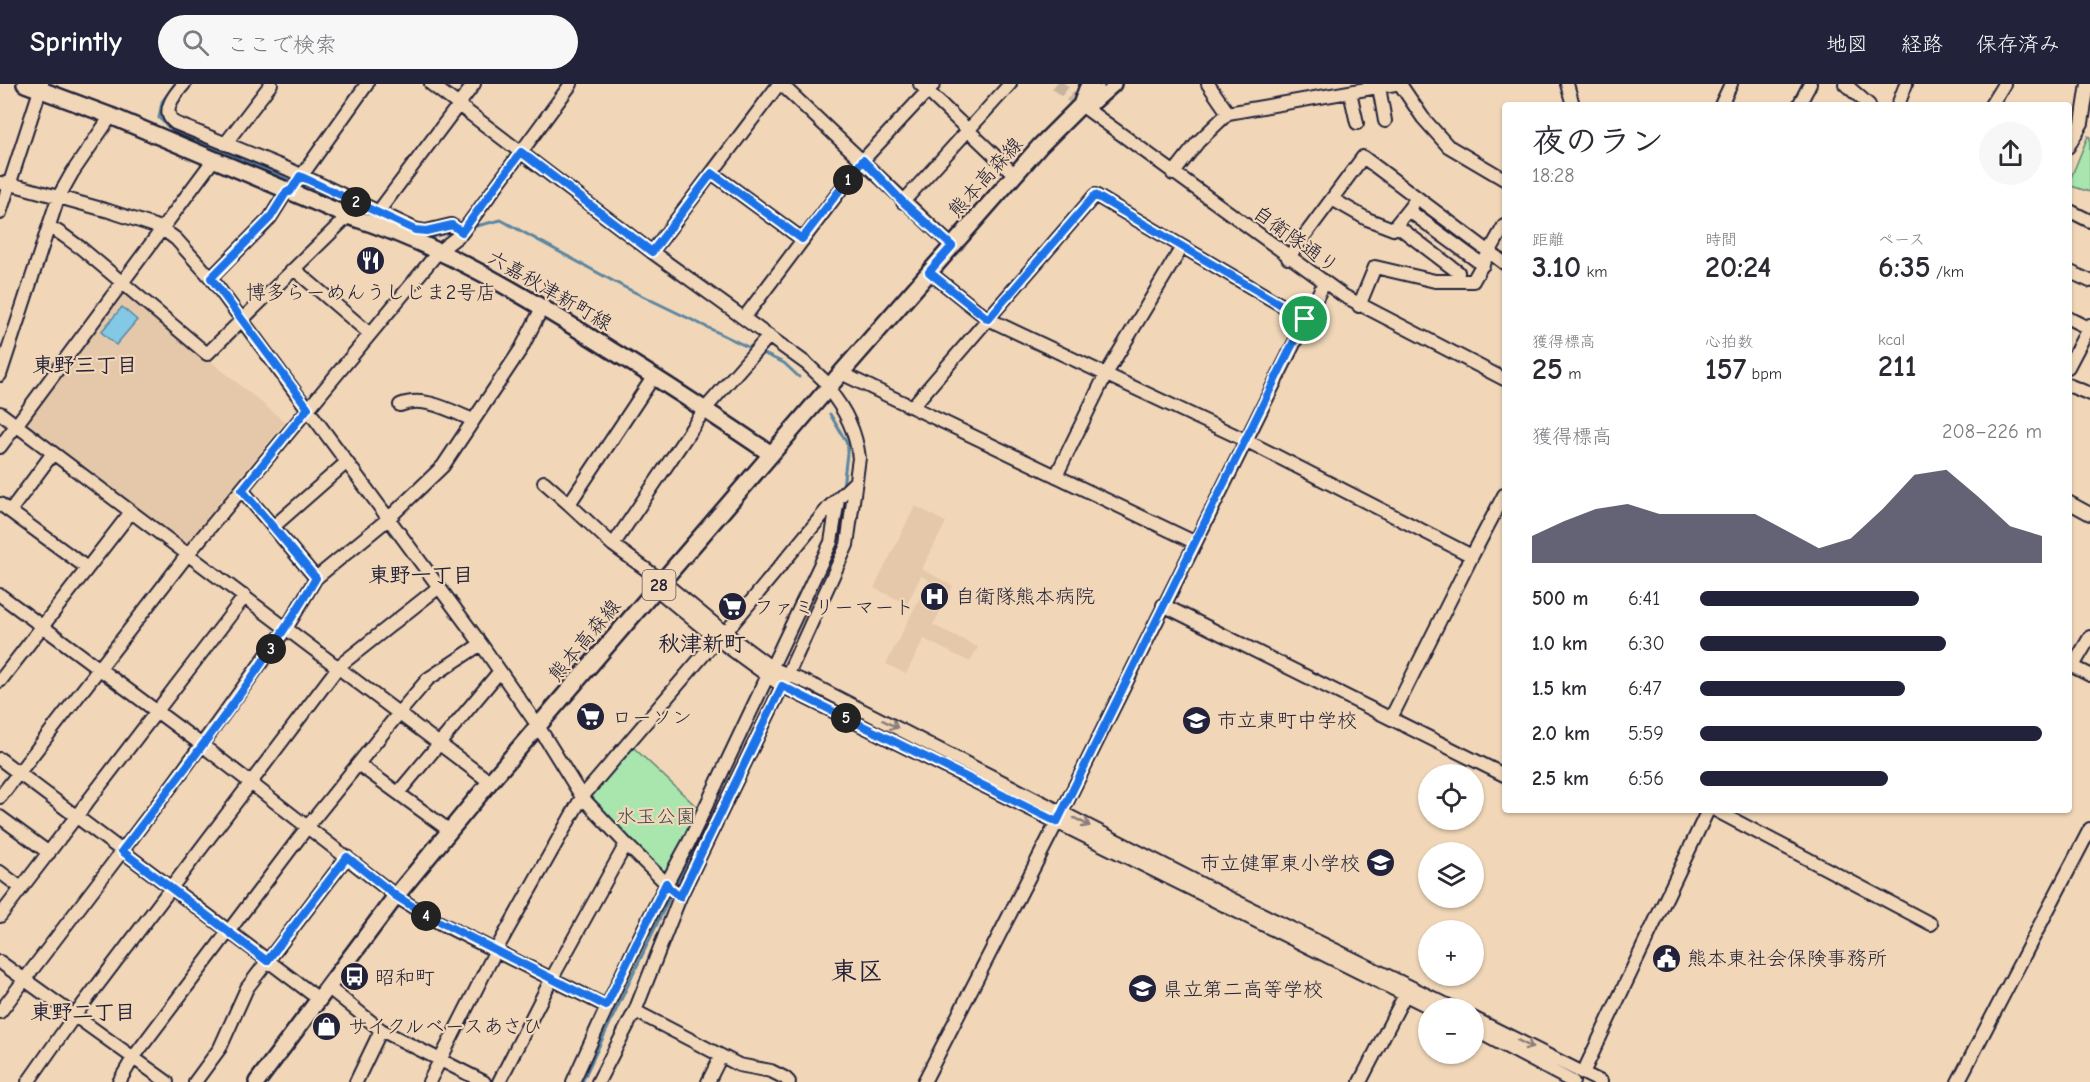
<!DOCTYPE html>
<html lang="ja">
<head>
<meta charset="utf-8">
<style>
  :root { --surface:#fff; --page:#f7f7f7; --text:#2b2b33; --muted:#7c7c81; --accent:#22223b }
  body { margin:0; font-family:"Comic Neue","Klee One",sans-serif; background:var(--page); color:var(--text); height:100vh; display:flex; flex-direction:column; font-size:22px; white-space:nowrap }
  * { box-sizing:border-box; margin:0 }
  p { font-size:20px; color:var(--muted) }
  .icon { flex:none; width:33px; height:33px; fill:none; stroke:currentColor; stroke-width:2; stroke-linecap:round; stroke-linejoin:round }
  .map { position:relative; flex:1; overflow:hidden }
  .sheet { position:absolute; left:1502px; top:18px; width:570px; height:711px; display:flex; flex-direction:column; background:var(--surface); border-radius:6px; box-shadow:0 2px 4px #0004 }
  .sheet>* { flex:none }
  .controls { position:absolute; left:1418px; top:680px; display:grid; gap:12px }
  .controls a { display:grid; place-items:center; width:66px; height:66px; border-radius:50%; background:var(--surface); box-shadow:0 2px 4px #0004; font-size:30px }
  .pin { position:absolute; display:grid; place-items:center; width:51px; height:51px; color:#fff; margin:-26px; border:3px solid #fff; border-radius:50%; box-shadow:0 2px 6px #0007 }
  .km { position:absolute; width:30px; height:30px; margin:-15px; border-radius:50%; background:#222; color:#fff; font-size:16px; line-height:30px; text-align:center }
  .round { display:grid; place-items:center; flex:none; width:63px; height:63px; border-radius:32px; background:var(--page) }
  .overview { display:flex; align-items:center; justify-content:space-between; height:102px; padding:0 30px }
  h1 { font-size:33px; font-weight:700; line-height:45px }
  .stats { display:grid; grid-template-columns:repeat(3,1fr); gap:9px; height:102px; padding:6px 30px }
  .stats div { display:grid; align-content:center }
  .stats b { font-size:30px; font-weight:700 }
  .stats small { font-size:16px; font-weight:400 }
  .stats p { font-size:16px }
  .chart { height:168px; padding:12px 30px }
  .chart p { display:flex; justify-content:space-between }
  .chart svg { width:100%; height:108px; margin-top:6px; fill:var(--accent); opacity:.7 }
  ul { padding:0 30px; list-style:none; font-size:20px }
  li { display:grid; grid-template-columns:96px 72px 1fr; align-items:center; height:45px }
  li i { height:15px; border-radius:8px; background:var(--accent) }
  header { display:flex; align-items:center; gap:36px; box-sizing:border-box; height:84px; padding:0 30px; background:var(--accent); color:#fff }
  header strong { font-size:28px }
  nav { display:flex; gap:33px; margin-inline-start:auto; font-size:21px }
  .search { width:420px; height:54px; background:var(--page); display:flex; align-items:center; gap:15px; box-sizing:border-box; padding:0 21px; border-radius:33px; color:var(--muted); font-size:22px }
  .map>svg:first-child { display:block }
  .built { fill:#e4c8a9 }
  .green { fill:#a8e6ae; stroke:#658474; stroke-width:1.5 }
  .water { fill:#83c8e4; stroke:#5c86a0; stroke-width:1.5 }
  .lines { fill:none; stroke-linecap:round; stroke-linejoin:round }
  .stream { stroke:#5c86a0; stroke-width:3 }
  .minor-tunnel { stroke:#c8b39f; stroke-width:12; stroke-dasharray:12 6; stroke-linecap:butt }
  .minor-casing { stroke:#22223b; stroke-width:16 }
  .major-casing { stroke:#22223b; stroke-width:20 }
  .minor { stroke:#f1d7b8; stroke-width:12 }
  .major { stroke:#f1d7b8; stroke-width:15 }
  .tram { stroke:#22223b; stroke-width:1.5 }
  .oneway { stroke:#8a7c7a }
  .route-casing { stroke:#fff; stroke-width:12 }
  .route { stroke:#1a73e8; stroke-width:8 }
  .labels { text-anchor:middle; stroke-width:4.5; stroke-linejoin:round; paint-order:stroke }
  .shield { fill:#f1d7b8; stroke:#605860; stroke-width:1.5 }
  .shield-label { font-size:18px; font-weight:bold; fill:#22223b }
  .street-label { font-size:20px; fill:#22223b; stroke:#f1d7b8 }
  .poi-label { font-size:20px; fill:#22223b; stroke:#f1d7b8; text-anchor:start }
  .park-label { font-size:20px; fill:#3d4952; stroke:#f1d7b8 }
  .neighbourhood-label { font-size:21px; font-weight:bold; fill:#22223b; stroke:#f1d7b8 }
  .quarter-label { font-size:22px; font-weight:bold; fill:#22223b; stroke:#f1d7b8 }
  .district-label { font-size:26px; font-weight:bold; fill:#22223b; stroke:#f1d7b8 }
</style>
</head>
<body>
<header>
<strong>Sprintly</strong>
<div class="search"><svg class="icon" aria-label="search" viewBox="0 0 24 24"><circle cx="10" cy="10" r="6"/><path d="M15 15l6 6"/></svg>ここで検索</div>
<nav><a>地図</a><a>経路</a><a>保存済み</a></nav>
</header>
<div class="map">
<svg width="2090" height="998" viewBox="0 0 2090 998">
  <rect width="100%" height="100%" fill="#f1d7b8"/>
  <filter id="ink" filterUnits="userSpaceOnUse"><feTurbulence type="fractalNoise" baseFrequency=".0167" numOctaves="2"/><feDisplacementMap in="SourceGraphic" scale="12" xChannelSelector="R" yChannelSelector="G"/><feConvolveMatrix kernelMatrix="1 2 1 2 8 2 1 2 1" color-interpolation-filters="sRGB"/></filter>
  <g filter="url(#ink)">
    <path class="built" d="M124,206l161,132 -99,122h-5l-157,-118v-3z
      M915,422l31,16 -24,47 31,17 -20,39 45,22 -8,15 -46,-23 -18,35 -20,-10 43,-84 -8,-4 -14,28 -33,-16z"/>
    <path class="green" d="M2088,52l2,1v55l-22,-7z
      M634,664l66,62 -32,64h-5l-73,-76 2,-4 37,-44z"/>
    <path class="water" d="M122,223l15,13 -21,25 -15,-13z"/>
    <g class="lines">
      <path class="stream" d="M175,0l-13,18 -3,16 12,11 121,52
        M299,99l68,30
        M472,143l29,-7 123,67 130,63
        M423,152l5,2 26,-7
        M760,268l24,11 15,14
        M830,330l18,31 -5,42
        M778,584l61,-128 2,-22
        M674,804l97,-206
        M582,998l89,-188"/>
      <path class="minor-tunnel" d="M1056,0l25,21"/>
      <defs>
        <path id="minor" d="M184,0c-10,11 -24,28 -9,39l113,46 127,60 11,2 25,-6 11,7
          M431,0l221,168 155,112 23,22
          M781,0l171,162
          M920,0l95,91
          M1208,0l20,29
          M1400,0l23,34 25,28 56,33
          M1567,0l6,21
          M1845,0l24,21
          M1379,3l6,34
          M1350,8l7,31
          M1081,21l263,191 160,83
          M1721,21l10,-21
          M1799,21l11,-21
          M1898,21l8,-21
          M1991,21l13,-21
          M225,60l46,-60
          M2068,63l14,-24 6,-39
          M712,89l90,66
          M1173,90l25,-32 30,-29 167,-29
          M0,99l11,1 98,27 52,17 15,11 35,39 270,366 57,82 44,71 44,47 54,53
          M290,108l77,-108
          M1417,114l-9,12 75,55
          M1332,115l35,20 26,10 3,-4
          M903,118l107,-118
          M1408,126l-12,15 62,47 -1,9
          M2068,126l22,11
          M378,128l96,-128
          M0,129l42,-129
          M49,143c12,5 21,14 32,21l126,106 141,-138
          M652,168l127,-168
          M1288,174l75,-101 141,106
          M294,185l76,65
          M2068,187l22,10
          M929,188l59,47 257,121 227,116 -81,162
          M211,194l59,-60 17,-27
          M1359,222l16,-39 60,14h38l31,-55
          M744,234l119,-158 71,-76
          M2068,234l20,10
          M2068,283l22,-42
          M841,289l353,169
          M0,291l58,-177 14,-25 39,-57
          M654,292l-85,128 44,41 49,36 63,52 47,35 45,19 400,205 236,116
          M2068,301l22,9
          M400,321c24,-10 51,6 73,15
          M912,323l183,-212 210,124
          M0,329l490,369
          M0,363l214,-288
          M1056,392l50,-102 76,-127
          M544,398l25,22
          M242,406l74,88
          M2068,418l22,12
          M0,420l87,64
          M10,427l43,-58
          M273,443l74,-65
          M613,461l92,-136 64,-73
          M1472,472l32,-61
          M655,504l62,51 65,47 650,322
          M0,511l202,150 194,151 32,21 178,89
          M1163,521l341,170
          M2068,580l22,11
          M2073,582l17,-29
          M0,597l131,-169
          M0,675l320,241
          M358,680l92,67
          M398,709l102,-122
          M0,713l188,-243 251,-303 22,-17 110,-150
          M1715,726l216,114
          M0,733l49,36
          M0,788l21,16
          M0,832l245,-320
          M0,878l167,120
          M329,904l52,42 103,52
          M635,927l104,54 32,6 14,7 4,4
          M0,928l176,-232 111,-153 29,-49 72,-59 55,-53 78,-117 22,-43
          M1473,934l128,64
          M1473,945l100,53
          M1583,989l125,-263
          M28,998l47,-67 264,-349 100,-79
          M119,998l14,-24 175,-232 91,-113 29,-34 53,-35
          M195,998l25,-34 27,-60 100,-131
          M356,998l25,-52
          M429,998l67,-132 86,-153 135,-158 8,-6 104,-126 27,-26
          M499,998l53,-104 74,-134
          M573,998c36,-80 72,-161 115,-238l143,-302 7,-43
          M598,998l37,-71 45,-114 108,-223 59,-129 12,-87c-3,-26 -14,-49 -31,-69
          M708,998l13,-26
          M924,998l133,-260 267,-539
          M1360,998l49,-95
          M1958,998l132,-253"/>
        <path id="major" d="M25,0l86,32 237,100c94,29 179,81 263,134 54,33 107,68 160,104
          M1081,21l6,-16 5,-5
          M257,998l139,-186 94,-114 351,-409 199,-227 41,-41 14,-5 18,-16"/>
      </defs>
      <use href="#minor" class="minor-casing"/>
      <use href="#major" class="major-casing"/>
      <use href="#minor" class="minor"/>
      <use href="#major" class="major"/>
      <path class="tram" d="M1104,3l2,-3"/>
    </g>
    <defs><path id="oneway-shaft" d="M-6 0H5M1.5-3L5.5 0L1.5 3" fill="none" stroke-width="1.6" stroke-linecap="round" stroke-linejoin="round" transform="scale(1.5)"/></defs>
    <g class="oneway">
      <use href="#oneway-shaft" transform="translate(890 640) rotate(27)"/>
      <use href="#oneway-shaft" transform="translate(1082 738) rotate(27)"/>
      <use href="#oneway-shaft" transform="translate(1525 960) rotate(27)"/>
    </g>
  </g>
  <g class="lines" filter="url(#ink)">
    <defs>
      <path id="route" d="M521,68l131,100 60,-79 90,66 61,-79 40,42 49,44 -23,26 59,47 107,-124 210,124 -248,503 -275,-136 -102,211 -11,-9 -3,-5 -60,123 -178,-90 -32,-20 -49,-39 -80,104 -145,-110c67,-88 138,-177 194,-273l-74,-88 66,-82 -97,-130 59,-60 17,-27 3,1 10,-16 115,54 11,1 26,-6 10,7z"/>
    </defs>
    <use href="#route" class="route-casing"/>
    <use href="#route" class="route"/>
  </g>
  <defs>
    <symbol id="restaurant-disc" viewBox="-11 -11 22 22"><circle r="9.5" fill="#22223b" stroke="#f1d7b8"/><path d="M-5-6h1v4h1v-4h1v4h1v-4h1v5L-1.5 .5V6h-2V.5L-5-1ZM5-6V6H3V1.5H1.5Q1.5-4 5-6Z" fill="#fff"/></symbol>
    <symbol id="hospital-disc" viewBox="-11 -11 22 22"><circle r="9.5" fill="#22223b" stroke="#f1d7b8"/><path d="M-5-5h3v3.5h4V-5h3V5h-3V1.5h-4V5h-3Z" fill="#fff"/></symbol>
    <symbol id="supermarket-disc" viewBox="-11 -11 22 22"><circle r="9.5" fill="#22223b" stroke="#f1d7b8"/><path d="M-6-5.5h2.5l.6 2H6L4.5 2H-2.5L-4.4-4H-6ZM-1.5 3.2a1.3 1.3 0 1 0 .1 0ZM3 3.2a1.3 1.3 0 1 0 .1 0Z" fill="#fff"/></symbol>
    <symbol id="school-disc" viewBox="-11 -11 22 22"><circle r="9.5" fill="#22223b" stroke="#f1d7b8"/><path d="M0-5L7-2L0 1L-7-2ZM-4 1L0 2.5L4 1V4Q0 6-4 4Z" fill="#fff"/></symbol>
    <symbol id="civic-disc" viewBox="-11 -11 22 22"><circle r="9.5" fill="#22223b" stroke="#f1d7b8"/><path d="M-.6-6.5H3V-4.5H.6V-3L4-1V1h2V6H-6V1h2V-1L-.6-3ZM-1.2 2.5V6h2.4V2.5Z" fill="#fff"/></symbol>
    <symbol id="bus-disc" viewBox="-11 -11 22 22"><circle r="9.5" fill="#22223b" stroke="#f1d7b8"/><path d="M-5-6H5V4H4V6H2V4H-2V6H-4V4H-5ZM-3.5-4V0h7V-4ZM-3.5 1.2v1.5H-2V1.2ZM2 1.2v1.5H3.5V1.2Z" fill="#fff"/></symbol>
    <symbol id="shop-disc" viewBox="-11 -11 22 22"><circle r="9.5" fill="#22223b" stroke="#f1d7b8"/><path d="M-5-2.5h2.3a2.7 3.5 0 0 1 5.4 0H5L5.5 6h-11ZM-1.5-2.5h3a1.5 2.3 0 0 0-3 0Z" fill="#fff"/></symbol>
  </defs>
  <g fill-rule="evenodd">
    <use href="#restaurant-disc" x="354" y="160" width="33" height="33"/>
    <use href="#hospital-disc" x="918" y="496" width="33" height="33"/>
    <use href="#supermarket-disc" x="716" y="506" width="33" height="33"/>
    <use href="#supermarket-disc" x="574" y="616" width="33" height="33"/>
    <use href="#school-disc" x="1180" y="620" width="33" height="33"/>
    <use href="#school-disc" x="1364" y="762" width="33" height="33"/>
    <use href="#civic-disc" x="1650" y="858" width="33" height="33"/>
    <use href="#bus-disc" x="338" y="876" width="33" height="33"/>
    <use href="#school-disc" x="1126" y="888" width="33" height="33"/>
    <use href="#shop-disc" x="310" y="926" width="33" height="33"/>
  </g>
  <g class="labels">
    <rect class="shield" x="642.5" y="486" width="33" height="30" rx="4.5"/>
    <g class="shield-label">
      <text x="659" y="507">28</text>
    </g>
    <g class="street-label">
      <text transform="translate(985 93) rotate(-48)" y="7">熊本高森線</text>
      <text transform="translate(1296 155) rotate(36)" y="7">自衛隊通り</text>
      <text transform="translate(550 206) rotate(30)" y="7">六嘉秋津新町線</text>
      <text transform="translate(584 556) rotate(-50)" y="7">熊本高森線</text>
    </g>
    <g class="poi-label">
      <text x="371" y="215" text-anchor="middle">博多らーめんうしじま2号店</text>
      <text x="955" y="519">自衛隊熊本病院</text>
      <text x="754" y="530">ファミリーマート</text>
      <text x="612" y="640">ローソン</text>
      <text x="1217" y="643">市立東町中学校</text>
      <text x="1360" y="786" text-anchor="end">市立健軍東小学校</text>
      <text x="1687" y="881">熊本東社会保険事務所</text>
      <text x="375" y="900">昭和町</text>
      <text x="1163" y="912">県立第二高等学校</text>
      <text x="348" y="949">サイクルベースあさひ</text>
    </g>
    <g class="park-label">
      <text x="656" y="739">水玉公園</text>
    </g>
    <g class="neighbourhood-label">
      <text x="85" y="288">東野三丁目</text>
      <text x="421" y="498">東野一丁目</text>
      <text x="83" y="935">東野二丁目</text>
    </g>
    <g class="quarter-label">
      <text x="702" y="567">秋津新町</text>
    </g>
    <g class="district-label">
      <text x="857" y="896">東区</text>
    </g>
  </g>
</svg>
<div class="controls">
<a><svg class="icon" aria-label="locate" viewBox="0 0 24 24"><circle cx="12" cy="12" r="6"/><path d="M12 2v4M12 18v4M2 12h4M18 12h4"/></svg></a>
<a><svg class="icon" aria-label="layers" viewBox="0 0 24 24"><path d="M12 4l9 5-9 5-9-5zM3 14l9 5 9-5"/></svg></a>
<a>+</a>
<a>−</a>
</div>
<div class="pin" style="left:1305px;top:235px;background:#1e9e55"><svg class="icon" aria-label="arrive" viewBox="0 0 24 24"><path d="M6 21V4h12l-3 4 3 4H6"/></svg></div>
<b class="km" style="left:848px;top:96px">1</b>
<b class="km" style="left:356px;top:118px">2</b>
<b class="km" style="left:271px;top:565px">3</b>
<b class="km" style="left:426px;top:832px">4</b>
<b class="km" style="left:846px;top:634px">5</b>
<section class="sheet">
<div class="overview"><div><h1>夜のラン</h1><p>18:28</p></div><a class="round"><svg class="icon" aria-label="share" viewBox="0 0 24 24"><path d="M12 15V3M7 8l5-5 5 5M5 13v7h14v-7"/></svg></a></div>
<div class="stats">
<div><p>距離</p><b>3.10<small> km</small></b></div>
<div><p>時間</p><b>20:24</b></div>
<div><p>ペース</p><b>6:35<small> /km</small></b></div>
</div>
<div class="stats">
<div><p>獲得標高</p><b>25<small> m</small></b></div>
<div><p>心拍数</p><b>157<small> bpm</small></b></div>
<div><p>kcal</p><b>211</b></div>
</div>
<div class="chart"><p><span>獲得標高</span>208–226 m</p>
<svg viewBox="0 0 160 44" preserveAspectRatio="none"><path d="M0 44V33L10 27L20 22L30 20L40 24L50 24L60 24L70 24L80 31L90 38L100 34L110 22L120 8L130 6L140 17L150 29L160 33V44z"/></svg>
</div>
<ul>
<li><b>500 m</b>6:41<i style="width:64%"></i></li>
<li><b>1.0 km</b>6:30<i style="width:72%"></i></li>
<li><b>1.5 km</b>6:47<i style="width:60%"></i></li>
<li><b>2.0 km</b>5:59<i style="width:100%"></i></li>
<li><b>2.5 km</b>6:56<i style="width:55%"></i></li>
</ul>
</section>
</div>
</body>
</html>
